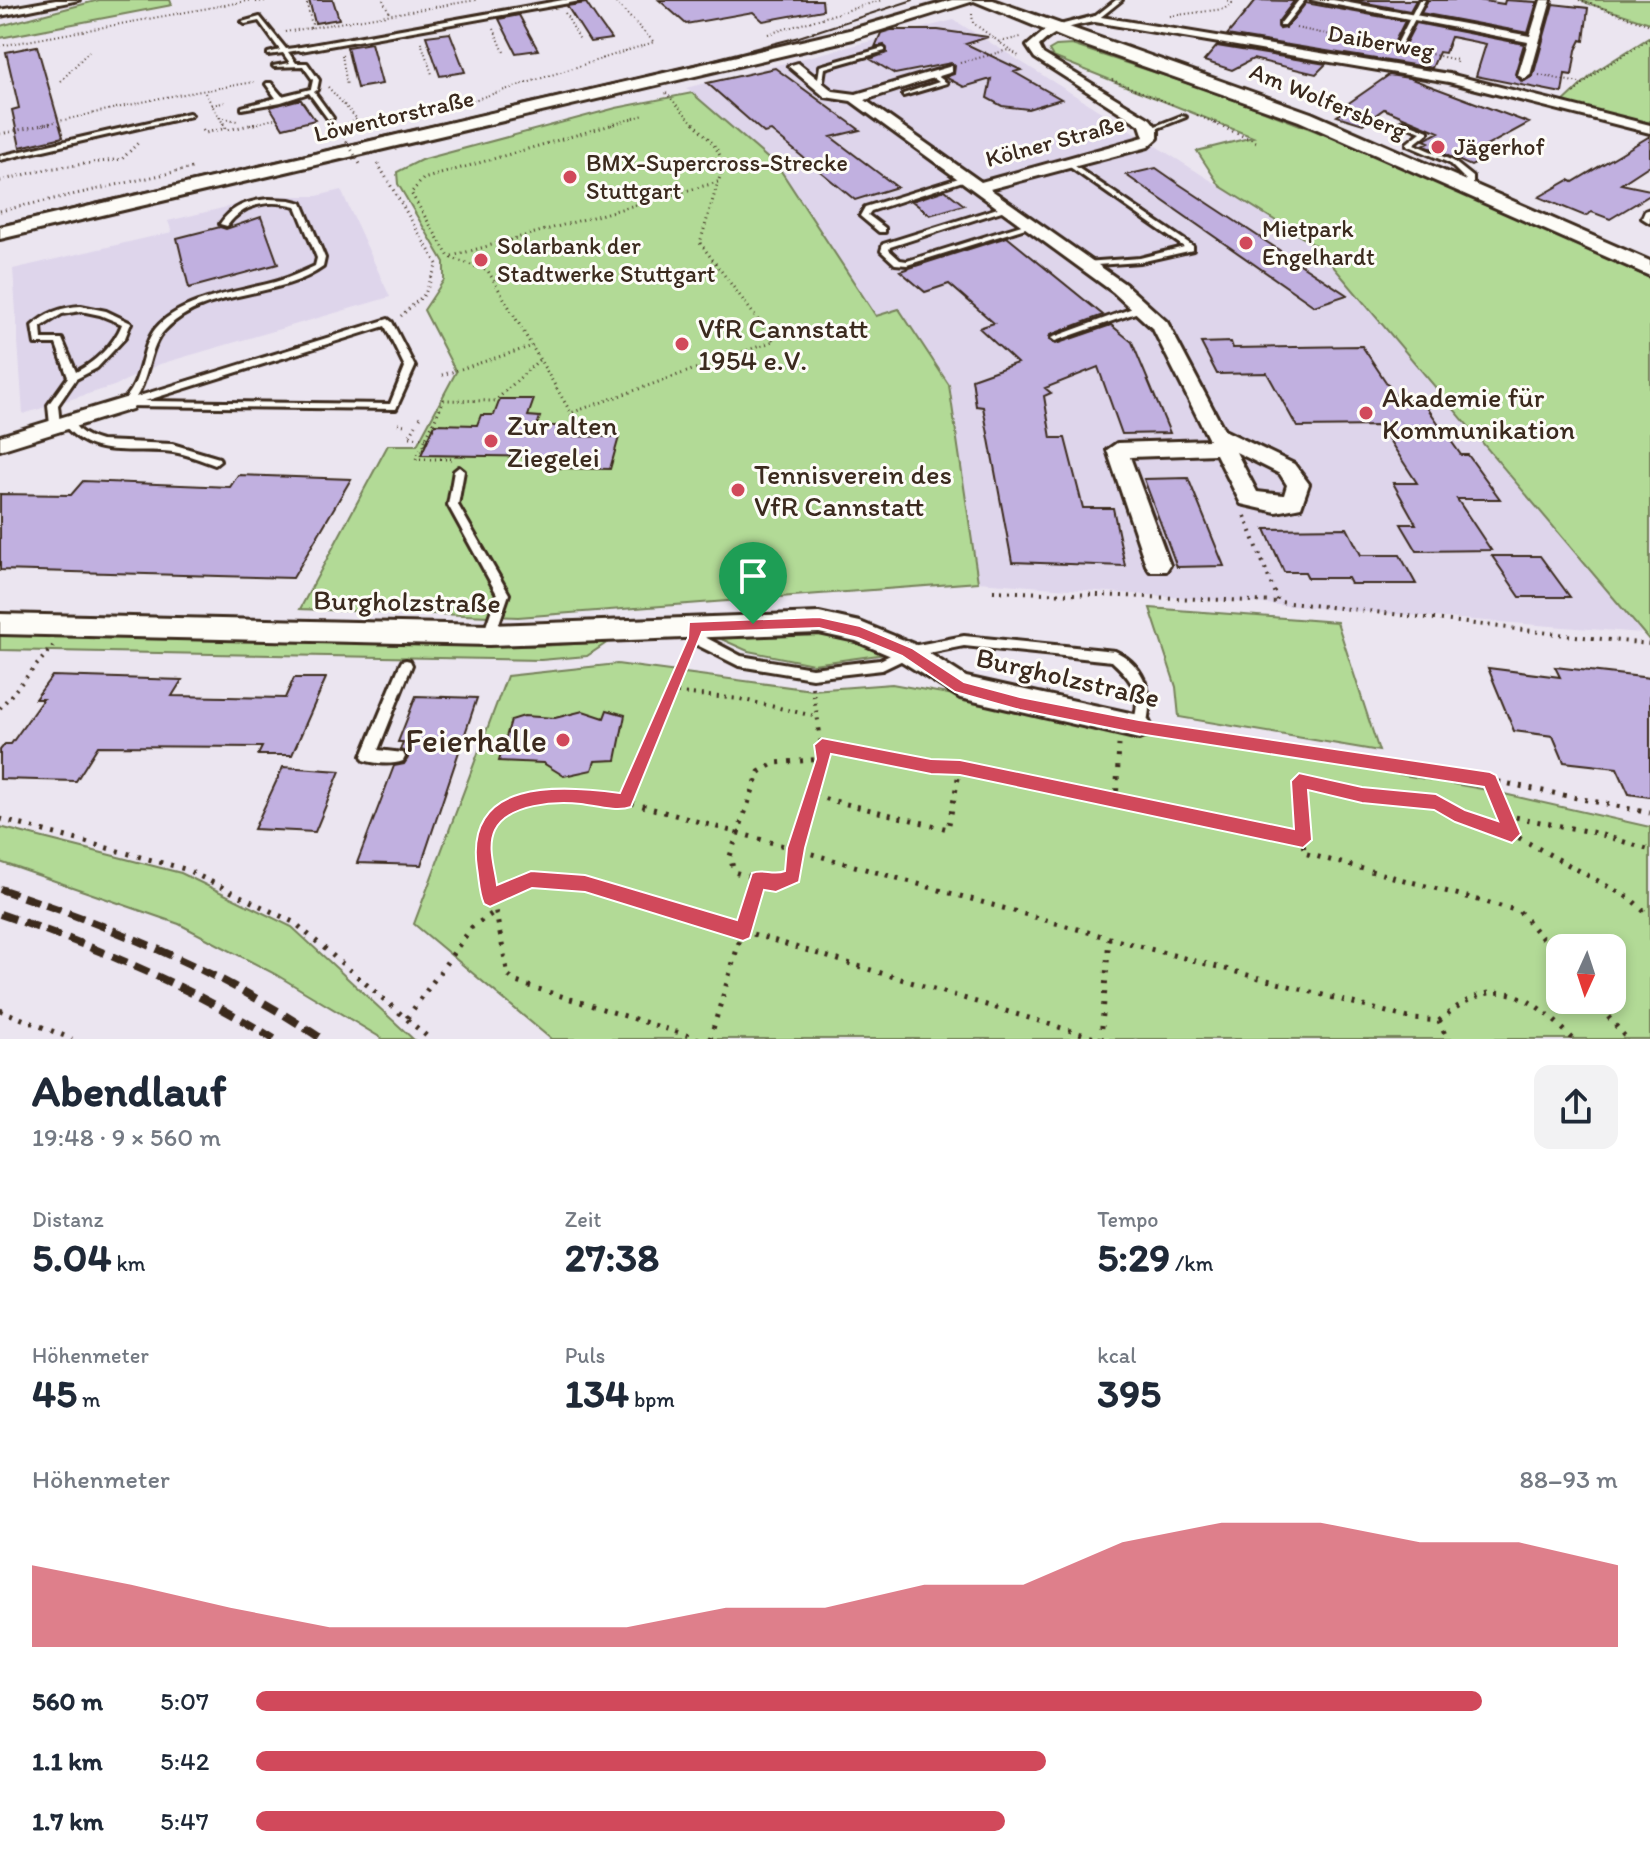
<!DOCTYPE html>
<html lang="de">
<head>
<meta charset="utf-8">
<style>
  :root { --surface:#fff; --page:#f2f2f3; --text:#1f2937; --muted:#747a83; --accent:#d1495b }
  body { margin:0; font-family:Itim,sans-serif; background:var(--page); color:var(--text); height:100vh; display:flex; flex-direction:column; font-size:30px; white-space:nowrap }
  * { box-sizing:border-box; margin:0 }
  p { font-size:26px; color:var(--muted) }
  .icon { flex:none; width:44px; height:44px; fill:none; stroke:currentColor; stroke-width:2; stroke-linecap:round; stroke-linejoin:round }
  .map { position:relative; height:1039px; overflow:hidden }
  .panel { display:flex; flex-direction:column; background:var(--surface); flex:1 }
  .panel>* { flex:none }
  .needle { width:52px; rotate:183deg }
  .tools { position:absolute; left:1546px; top:934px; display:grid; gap:16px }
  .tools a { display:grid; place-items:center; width:80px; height:80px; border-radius:16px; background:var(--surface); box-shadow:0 4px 12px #0003; font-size:40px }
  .pin { position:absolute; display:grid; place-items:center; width:68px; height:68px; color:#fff; margin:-82px -34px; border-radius:50% 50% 50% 0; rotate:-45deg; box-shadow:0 0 8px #0007 }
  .pin .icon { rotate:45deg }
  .round { display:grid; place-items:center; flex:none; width:84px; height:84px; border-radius:16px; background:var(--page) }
  .overview { display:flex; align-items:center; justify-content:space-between; height:136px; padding:0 32px }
  h1 { font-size:44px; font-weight:700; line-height:60px }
  .figures { display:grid; grid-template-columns:repeat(3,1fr); gap:12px; height:136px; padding:8px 32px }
  .figures div { display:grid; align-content:center }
  .figures b { font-size:40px; font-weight:700 }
  .figures small { font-size:22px; font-weight:400 }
  .figures p { font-size:22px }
  .chart { height:224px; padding:16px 32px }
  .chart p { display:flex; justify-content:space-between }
  .chart svg { width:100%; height:144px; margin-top:8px; fill:var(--accent); opacity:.7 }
  ul { padding:0 32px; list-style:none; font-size:26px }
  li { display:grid; grid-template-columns:128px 96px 1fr; align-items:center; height:60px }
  li i { height:20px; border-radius:10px; background:var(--accent) }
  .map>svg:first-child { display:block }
  .built { fill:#ded5eb }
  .green { fill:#b2da96; stroke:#76825a; stroke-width:2; fill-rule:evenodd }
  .building { fill:#c1b0e0; stroke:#3b2a1e; stroke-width:2 }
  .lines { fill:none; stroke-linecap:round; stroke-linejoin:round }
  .lane-casing { stroke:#3b2a1e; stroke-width:6 }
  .street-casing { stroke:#3b2a1e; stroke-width:6 }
  .secondary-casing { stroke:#3b2a1e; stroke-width:6 }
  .path-far3 { stroke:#3b2a1e; stroke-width:2; stroke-dasharray:1 3; stroke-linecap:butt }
  .path-far2 { stroke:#3b2a1e; stroke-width:3; stroke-dasharray:1 4; stroke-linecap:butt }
  .path-far1 { stroke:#3b2a1e; stroke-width:4; stroke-dasharray:2 6; stroke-linecap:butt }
  .path { stroke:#3b2a1e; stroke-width:5; stroke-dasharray:3 8; stroke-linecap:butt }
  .lane { fill:#fdfcf7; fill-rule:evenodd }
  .street { fill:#fdfcf7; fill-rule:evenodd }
  .secondary { fill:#fdfcf7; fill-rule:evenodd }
  .tram { stroke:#3b2a1e; stroke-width:2 }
  .rail { stroke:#3b2a1e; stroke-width:8; stroke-dasharray:16 8; stroke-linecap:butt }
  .path-bridge { stroke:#3b2a1e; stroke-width:3; stroke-dasharray:1 4; stroke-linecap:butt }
  .route { fill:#d1495b; stroke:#fff; stroke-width:2; fill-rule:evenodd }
  .poi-dot { fill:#d1495b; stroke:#fdfcf7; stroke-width:3 }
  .labels { text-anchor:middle; stroke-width:6; stroke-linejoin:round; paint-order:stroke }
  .far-street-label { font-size:24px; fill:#3b2a1e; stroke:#fdfcf7 }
  .far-poi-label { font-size:24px; fill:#3b2a1e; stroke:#fdfcf7; text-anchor:start }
  .poi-label { font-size:28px; fill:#3b2a1e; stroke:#fdfcf7; text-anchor:start }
  .street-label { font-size:28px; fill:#3b2a1e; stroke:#fdfcf7 }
  .near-poi-label { font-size:34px; fill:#3b2a1e; stroke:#fdfcf7; text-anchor:end }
</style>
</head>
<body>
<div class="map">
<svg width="1650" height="1039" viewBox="0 0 1650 1039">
  <rect width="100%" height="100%" fill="#ebe5f0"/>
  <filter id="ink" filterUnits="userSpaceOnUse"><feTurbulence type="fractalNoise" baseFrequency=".0125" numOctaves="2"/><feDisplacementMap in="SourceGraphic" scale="16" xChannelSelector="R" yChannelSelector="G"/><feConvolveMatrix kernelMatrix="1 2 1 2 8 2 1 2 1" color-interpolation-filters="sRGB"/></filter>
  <g filter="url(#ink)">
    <path class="built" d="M954,20l362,226 326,387 -664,-51 -29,-197 -72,-68 -98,-149 -93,-80z
      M341,190l49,107 -230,67 -46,22 -91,28 -10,-145 159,-37 -4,-11 105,-25h44z"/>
    <path class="green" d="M99,0h71l2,5 -172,33v-12z
      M1582,0h68v23l-63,-20z
      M1650,37v93l-91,-24 37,-35z
      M1072,45l145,48 166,64 267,121v363l-334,-395 -96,-60 -23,-35 56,-14 -200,-80 -4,-7 7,-4z
      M692,93l87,75 97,148 23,-7 50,76 29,197 -460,35 -218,-8 88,-164h29l39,-73 -32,-62 20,-30v-18l-46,-78 -1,-12 24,-12 195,-52z
      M1150,608l187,14 42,129 -200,-34 -3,-30z
      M815,627l71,27 -73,10 -65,-13 -38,-17z
      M0,630l539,16 69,-4 -21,14 -46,4 -541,-10z
      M617,664l195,26 80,-6 590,105 168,38v212h-1099l-137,-115 93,-248zM1560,948h52v52h-52z
      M0,827l181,46 111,54 121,112h-30l-108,-65 -96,-50 -179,-62z"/>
    <path class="building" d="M309,0h24l6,19 -24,4z
      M659,0h163l1,10 -60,11 -10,-9 -67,12z
      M1256,0l38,1 -16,21 2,7 6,-1 20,-25 99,18 -13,26 4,4 7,-3 13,-25 108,21 -9,30 7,8 11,-6 20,-72 35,4 -4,33 -3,-1 -5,10 -4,25 -7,-1 -3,19 -86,-17 10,-32 -35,-7 -6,16 -6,-1 -7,16 -205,-33z
      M1350,0h66l-6,11z
      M1428,0h50l26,4 1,-4 32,2 -9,31 -107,-20z
      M586,3l10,15 15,21 -21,3 -23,-36z
      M519,15l7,13 12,22 -22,3 -17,-34z
      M891,30h47l50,7 -22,7 55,26 -7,2 47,27 -33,10 -26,-3 -15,-8 4,-19 -27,8 -19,-10 9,-3 1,-8 -4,-3 -56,11 -25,-15 17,-6 -3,-8 -9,2 6,-14z
      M450,33l15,39 -25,4 -14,-40z
      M371,43l11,41 -25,4 -10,-41z
      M37,46l26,91 -43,10 -8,-37 7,-2 -13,-56z
      M1217,46l109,18 -10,10 -63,-15 -21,11 -28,-9z
      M775,68l85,62 -29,7 66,50 -42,13 -84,-69 -7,2 -57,-50z
      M1389,75l20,3 120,45 -50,27 15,5 -23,11 -48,-21 6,-3 -5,-2 15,-8 -55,-23 -21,15 -26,-8 11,-7 -5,-2z
      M297,100h4l14,20 -32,8 -13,-21z
      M1650,136v29l-29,19 29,6v5l-40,24 -18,-7 -7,4 -46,-19 30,-17 4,2z
      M1156,168l23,16 168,111 -33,11 -188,-131z
      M945,190l19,15 -34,10 -18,-14z
      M261,217l17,47 -89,24 -12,-50 43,-11 6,2z
      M1007,237l96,78 -53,20 -1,5 7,4 55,-19 21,17 38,91 -48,1 -24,-67 -53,21 6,5 -7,3 7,42h14l18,70h30l12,58 -113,-4 -29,-155 -7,-1 -4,-27 45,-16 -38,-35 15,-5 -45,-39 -24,8 -25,-21z
      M1231,342l2,6 129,-2 36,54 23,-1 40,56h7l32,44h-43l34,51 -74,1 -16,-27h15l-23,-41h24l-37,-57 -83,1 -30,-54 -50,1 -16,-31z
      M500,399h34l-6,17 12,1 -3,9h22l-3,10 63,1 -9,32 -50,-1 3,-11 -142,-2 14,-31 42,1 4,-10h13z
      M238,475l113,4 -58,99 -293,-8v-76l71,1 12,-14 147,6z
      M1188,478l36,88 -47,1 -33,-88z
      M1347,528l14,27h39l16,29h-65l-3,-6h-40l-3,-6h-21l-19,-43z
      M1492,556h48l30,41h-50z
      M1555,667l95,11v119l-21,-3 -12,-26 -53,-6 -11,-26 -39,-5 -26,-63 72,9z
      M52,676l130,4 -10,16 113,2 9,-20h32l-34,77h-34l4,-8 -164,-1 -22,35 -76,-2v-29l5,-6h6l32,-45h-8z
      M416,696l61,2 -56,167 -64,-2 37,-97 10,-2 4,-6 -2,-6 -6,-2 3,-8h-5z
      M607,710l18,5 -9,45 -21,1 -3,9 -28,6 -21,-13 -44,-2 12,-41 13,-4 31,2 28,-7 21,7z
      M283,767l57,4 -25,61 -61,-3z"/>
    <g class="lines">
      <defs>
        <path id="lane" d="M1116,0h6l-25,20h-4v-2z
          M1299,0h6l-21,26h-4v-2z
          M1419,0h6l-25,47 -5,1z
          M260,17l26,32 17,-2v2l-15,3 8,11h11l12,17 -2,10 -3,2 19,26 -1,1h-4l-19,-26 -28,9 -39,7v-2l34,-9 -10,-14 1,-1h4l11,13 29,-7 2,-9 -10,-14 -29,1 -1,-1 17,-3 -7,-10 -15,2v-2l12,-3 -21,-29 -14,3 -3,-2z
          M883,48l2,1v2l-60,17 -2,13 -7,4 -3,-2 5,-4 2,-13z
          M929,73h4l14,10 -44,13v-2l36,-12 -10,-7z
          M189,113l3,2 -1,1 -191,44v-4z
          M1181,116l5,1 -33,13 -5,-1z
          M1403,121l25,10v2l-14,11 39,17 20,16v8l-12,2v-4l5,-1v-2l-17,-17 -42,-18v-2l14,-11 -20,-8 -1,-1z
          M1069,162l124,84v4l-53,12 -58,4v-4h3l55,-4 44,-11 -117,-82 -2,-1z
          M962,177l7,2 -98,32 -3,4 17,13v4h-6l-19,-16 5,-9z
          M269,199l21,1 12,3 23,55 -2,9c-45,33 -119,21 -158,63 -17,17 -15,47 -29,67l252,-78 4,3 23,45 -19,42 -274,-3 -2,-2c5,-5 11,-12 14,-19 9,-19 9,-41 22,-57 26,-30 83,-36 119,-46 14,-4 27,-10 40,-16l2,-8 -21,-52c-26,-7 -53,-3 -69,20l-7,-2c12,-18 28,-23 49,-25zM385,326l20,41 -15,37 -245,-3z
          M1004,206l7,2 -121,39 -1,3 11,10 7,1 121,-38 7,2 -128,40 -12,-1 -14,-13 2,-7z
          M1141,305l3,1v4l-86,30 -3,1 -4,-3z
          M81,306l25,5 25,12 -6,15 -28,30 -21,11 -18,26 2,20 -5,3 -5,-3 -2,-20 20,-28 -12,-33h-21l-3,-18c14,-13 30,-19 49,-20zM81,311l19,4 22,9c-8,21 -27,38 -46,48l-14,-33h-20l-1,-12 21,-13z
          M67,419c6,3 8,7 13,12 6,5 14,8 21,10l71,3 47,14 1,3 -5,4c-14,-5 -28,-11 -42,-13 -42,-6 -82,10 -111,-30z
          M459,467l5,4 -6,34 51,89 -14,41 -2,4 -4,1 -4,-1 -2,-4 14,-41 -49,-89 6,-34z
          M694,621l4,1 3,13 40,21 71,12 68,-8 27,-13 57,-11 151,15c32,15 41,49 29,80l-5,2 -5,-2c-1,-7 0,-11 2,-19 4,-23 -8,-36 -24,-51l-148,-15 -55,11 -27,13 -70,8 -73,-12 -48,-24 -3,-16 2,-4z
          M406,660l4,1 2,4 -34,85 25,3 2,4 -2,4c-11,4 -28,3 -39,-1l-2,-4 38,-91 2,-4z"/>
        <path id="street" d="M56,0h23l-79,16v-6z
          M563,0h23l-285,51 -6,-3z
          M1311,0h22l197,36 11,-36h10l-21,75 -6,4 -6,-4 10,-33z
          M1095,16l354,58 201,51v8l-201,-51 -354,-60c-21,3 -41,8 -56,24l4,8 107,65 8,10v9l-10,9 -158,42 135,95 42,38 57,108 70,34 15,20 -8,23 -25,5 -35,-8 -25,-50 -86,3 40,108 -4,6h-16l-4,-6 -39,-115 10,-7 92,-3 -56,-111 -40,-37 -262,-191 -26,-4 -37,-31 10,-3 35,28 23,3 96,-28v6l-87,28 116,82 163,-45 -4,-12 -105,-67 -8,-12 21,-18zM1236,452l44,22 7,11 -3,10 -27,-3z
          M1650,209v14l-8,-5 3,-7z
          M125,398l10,6 -3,5 -132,41v-14z
          M819,613l41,9 56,23 50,32 173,38 9,4 4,8 -4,8 -9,4 -179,-41 -62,-39 -42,-18 -37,-8 -330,12 -489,-11v-20l489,11z"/>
        <path id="secondary" d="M952,0h41l318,113 339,148v15l-351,-155 -230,-81 -95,-39 -121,38 -853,200v-12l849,-197z"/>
      </defs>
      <use href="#lane" class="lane-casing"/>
      <use href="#street" class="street-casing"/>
      <use href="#secondary" class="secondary-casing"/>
      <path class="path-far3" d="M306,0l6,25 -3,5
        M383,0l7,14
        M1579,0l71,25
        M256,2l20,-2
        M565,13l15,27
        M972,14l1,9 47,34
        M1170,16l54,-7 8,-6 -4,-3
        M1296,28l40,8 -6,9
        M494,29l10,23
        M285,32l191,-32
        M768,34l114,-34
        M421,42l11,32
        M1000,42l21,-5
        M0,46l252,-46
        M1412,50l45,10 -2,5
        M342,55l5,31
        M960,63l48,-13
        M1539,75l45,9
        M1112,80l62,25
        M61,81l30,-32
        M328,87l29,32 -11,6
        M205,93l19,32
        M666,93l29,32
        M1574,93l24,-22 52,-32
        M212,105l15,-3
        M427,115l227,-73 -41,-42
        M1197,115l21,10
        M220,117l17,4
        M42,125l118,-27 94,-16
        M250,125l24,-6
        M611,125l33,-10"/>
      <path class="path-far2" d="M223,123l4,7 32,-7
        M694,123c17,19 36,32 24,59
        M1214,123l42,19
        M203,130l2,3 21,-5
        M0,134l51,-11
        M333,137l-2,-5 19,-9
        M378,164l59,100 -12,30 -24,22
        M0,181l47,-12 75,-10 18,-18
        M0,211l192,-43
        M452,256l266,-74 -18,61 74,98 -203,72
        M442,375l91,-29
        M420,418l2,-3
        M398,424l7,1
        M416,425l-7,12 17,1
        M575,430l-4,-17 -83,-142 -39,-14 -38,-64 12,-14 195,-56
        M451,459h-35l28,-59 51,1 45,-42"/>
      <path class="path-far1" d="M1245,516l33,86c125,11 248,30 372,42
        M993,591l285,11
        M812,687l7,39
        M669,692l71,7 74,17
        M0,708l53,-62
        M657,726l32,-75"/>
      <path class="path" d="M1161,731l329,49 160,33
        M822,745l109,22 29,1 343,72
        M1490,780l22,54 119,65 19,18
        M814,796l134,33 12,-61
        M625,801l33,-77
        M1116,802l3,-57
        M1505,815l91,18 54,17
        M0,819l185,50 110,54 135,116
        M1512,834l-51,-17 -25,-15 -74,-7 -63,-14 5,72 215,58 41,48
        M758,879l18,5 17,-8 3,-28 28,-89 -6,-35
        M490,898l41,-19 54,4 513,156
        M1594,1000l33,39
        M0,1010l72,29
        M407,1018l65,-91 21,-14
        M1439,1021c56,-49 87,-30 134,18
        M699,1039l-183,-57 -8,-7 -25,-129 9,-21 13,-14 16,-9 19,-5 43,-1 42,5 484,137 304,81 26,2 8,18
        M710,1039l48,-160 -24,-7 -4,-16 29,-84 15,-9 50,-4
        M1101,1039l8,-101"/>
      <use href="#lane" class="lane"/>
      <use href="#street" class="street"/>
      <use href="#secondary" class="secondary"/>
      <path class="tram" d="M0,225l683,-158 116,-30 114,-37"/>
      <path class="rail" d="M0,889c114,38 222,83 322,150
        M0,914c96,33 187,71 274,125"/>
      <path class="path-bridge" d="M344,137l16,27"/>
    </g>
  </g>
  <path class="route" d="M819,617l41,9 52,22 52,34 56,15 119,23 351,52 6,3 25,59 -9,9 -57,-21 -21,-12 -72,-7 -54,-13 4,50 -9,8 -343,-73 -29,-1 -100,-20 -26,94 -6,34 -23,10 -12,-2 -14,48 -7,3 -158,-49 -53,-4 -42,19 -6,-3c-5,-11 -5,-24 -7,-36 -13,-90 82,-83 143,-75l68,-155 1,-16zM819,628l39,10 44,18 53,36 65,18 119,24 345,53 14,34 -33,-11 -29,-16 -74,-7 -63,-14 -8,8 3,48 -334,-69 -29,-1 -109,-21 -8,7 2,14 -29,89 -2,23c-12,5 -22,-3 -33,2l-15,47 -152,-45 -54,-4 -34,14c-2,-17 -10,-38 -2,-55 13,-26 61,-29 86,-26 15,2 36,8 50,3l71,-175z"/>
  <g class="poi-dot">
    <circle cx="1438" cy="147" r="8"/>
    <circle cx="570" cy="177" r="8"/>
    <circle cx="1246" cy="243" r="8"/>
    <circle cx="481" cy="260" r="8"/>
    <circle cx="682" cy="344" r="8"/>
    <circle cx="1366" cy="413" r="8"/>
    <circle cx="491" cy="441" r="8"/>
    <circle cx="738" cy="490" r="8"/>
    <circle cx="563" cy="740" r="8"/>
  </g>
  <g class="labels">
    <g class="far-street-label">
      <text transform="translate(1381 42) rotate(10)" y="8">Daiberweg</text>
      <text transform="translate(1328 101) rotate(22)" y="8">Am Wolfersberg</text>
      <text transform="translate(394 116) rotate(-13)" y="8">Löwentorstraße</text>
      <text transform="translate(1055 141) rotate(-15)" y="8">Kölner Straße</text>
    </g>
    <g class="far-poi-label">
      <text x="1454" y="155">Jägerhof</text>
      <text x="586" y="171">BMX-Supercross-Strecke<tspan x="586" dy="28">Stuttgart</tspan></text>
      <text x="1262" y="237">Mietpark<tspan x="1262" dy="28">Engelhardt</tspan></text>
      <text x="497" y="254">Solarbank der<tspan x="497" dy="28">Stadtwerke Stuttgart</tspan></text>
    </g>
    <g class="poi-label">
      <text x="698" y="338">VfR Cannstatt<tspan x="698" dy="32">1954 e.V.</tspan></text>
      <text x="1382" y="407">Akademie für<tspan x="1382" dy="32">Kommunikation</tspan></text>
      <text x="507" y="435">Zur alten<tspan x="507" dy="32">Ziegelei</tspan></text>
      <text x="754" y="484">Tennisverein des<tspan x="754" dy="32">VfR Cannstatt</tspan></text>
    </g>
    <g class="street-label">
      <text transform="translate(407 601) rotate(1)" y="10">Burgholzstraße</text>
      <text transform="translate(1068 677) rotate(13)" y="10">Burgholzstraße</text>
    </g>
    <g class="near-poi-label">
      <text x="547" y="752">Feierhalle</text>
    </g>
  </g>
</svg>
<div class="tools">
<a><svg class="needle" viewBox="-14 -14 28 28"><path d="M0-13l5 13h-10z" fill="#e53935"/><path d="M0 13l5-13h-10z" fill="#747a83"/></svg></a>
</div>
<div class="pin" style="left:753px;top:624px;background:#1e9e55"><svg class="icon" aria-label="arrive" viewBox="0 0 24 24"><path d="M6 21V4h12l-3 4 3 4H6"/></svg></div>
</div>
<section class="panel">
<div class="overview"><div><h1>Abendlauf</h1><p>19:48 · 9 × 560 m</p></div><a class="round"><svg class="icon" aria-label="share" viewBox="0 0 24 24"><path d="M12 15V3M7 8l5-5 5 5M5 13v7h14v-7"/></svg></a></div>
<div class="figures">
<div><p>Distanz</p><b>5.04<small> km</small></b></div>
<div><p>Zeit</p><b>27:38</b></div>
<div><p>Tempo</p><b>5:29<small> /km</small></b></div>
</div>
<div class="figures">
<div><p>Höhenmeter</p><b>45<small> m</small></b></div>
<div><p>Puls</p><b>134<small> bpm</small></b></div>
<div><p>kcal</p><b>395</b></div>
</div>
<div class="chart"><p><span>Höhenmeter</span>88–93 m</p>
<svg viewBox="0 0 160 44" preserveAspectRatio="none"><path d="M0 44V19L10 25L20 32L30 38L40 38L50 38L60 38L70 32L80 32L90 25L100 25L110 12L120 6L130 6L140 12L150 12L160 19V44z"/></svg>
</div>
<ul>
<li><b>560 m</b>5:07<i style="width:90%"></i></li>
<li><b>1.1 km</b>5:42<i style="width:58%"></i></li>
<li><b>1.7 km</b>5:47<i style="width:55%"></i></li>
</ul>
</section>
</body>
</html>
